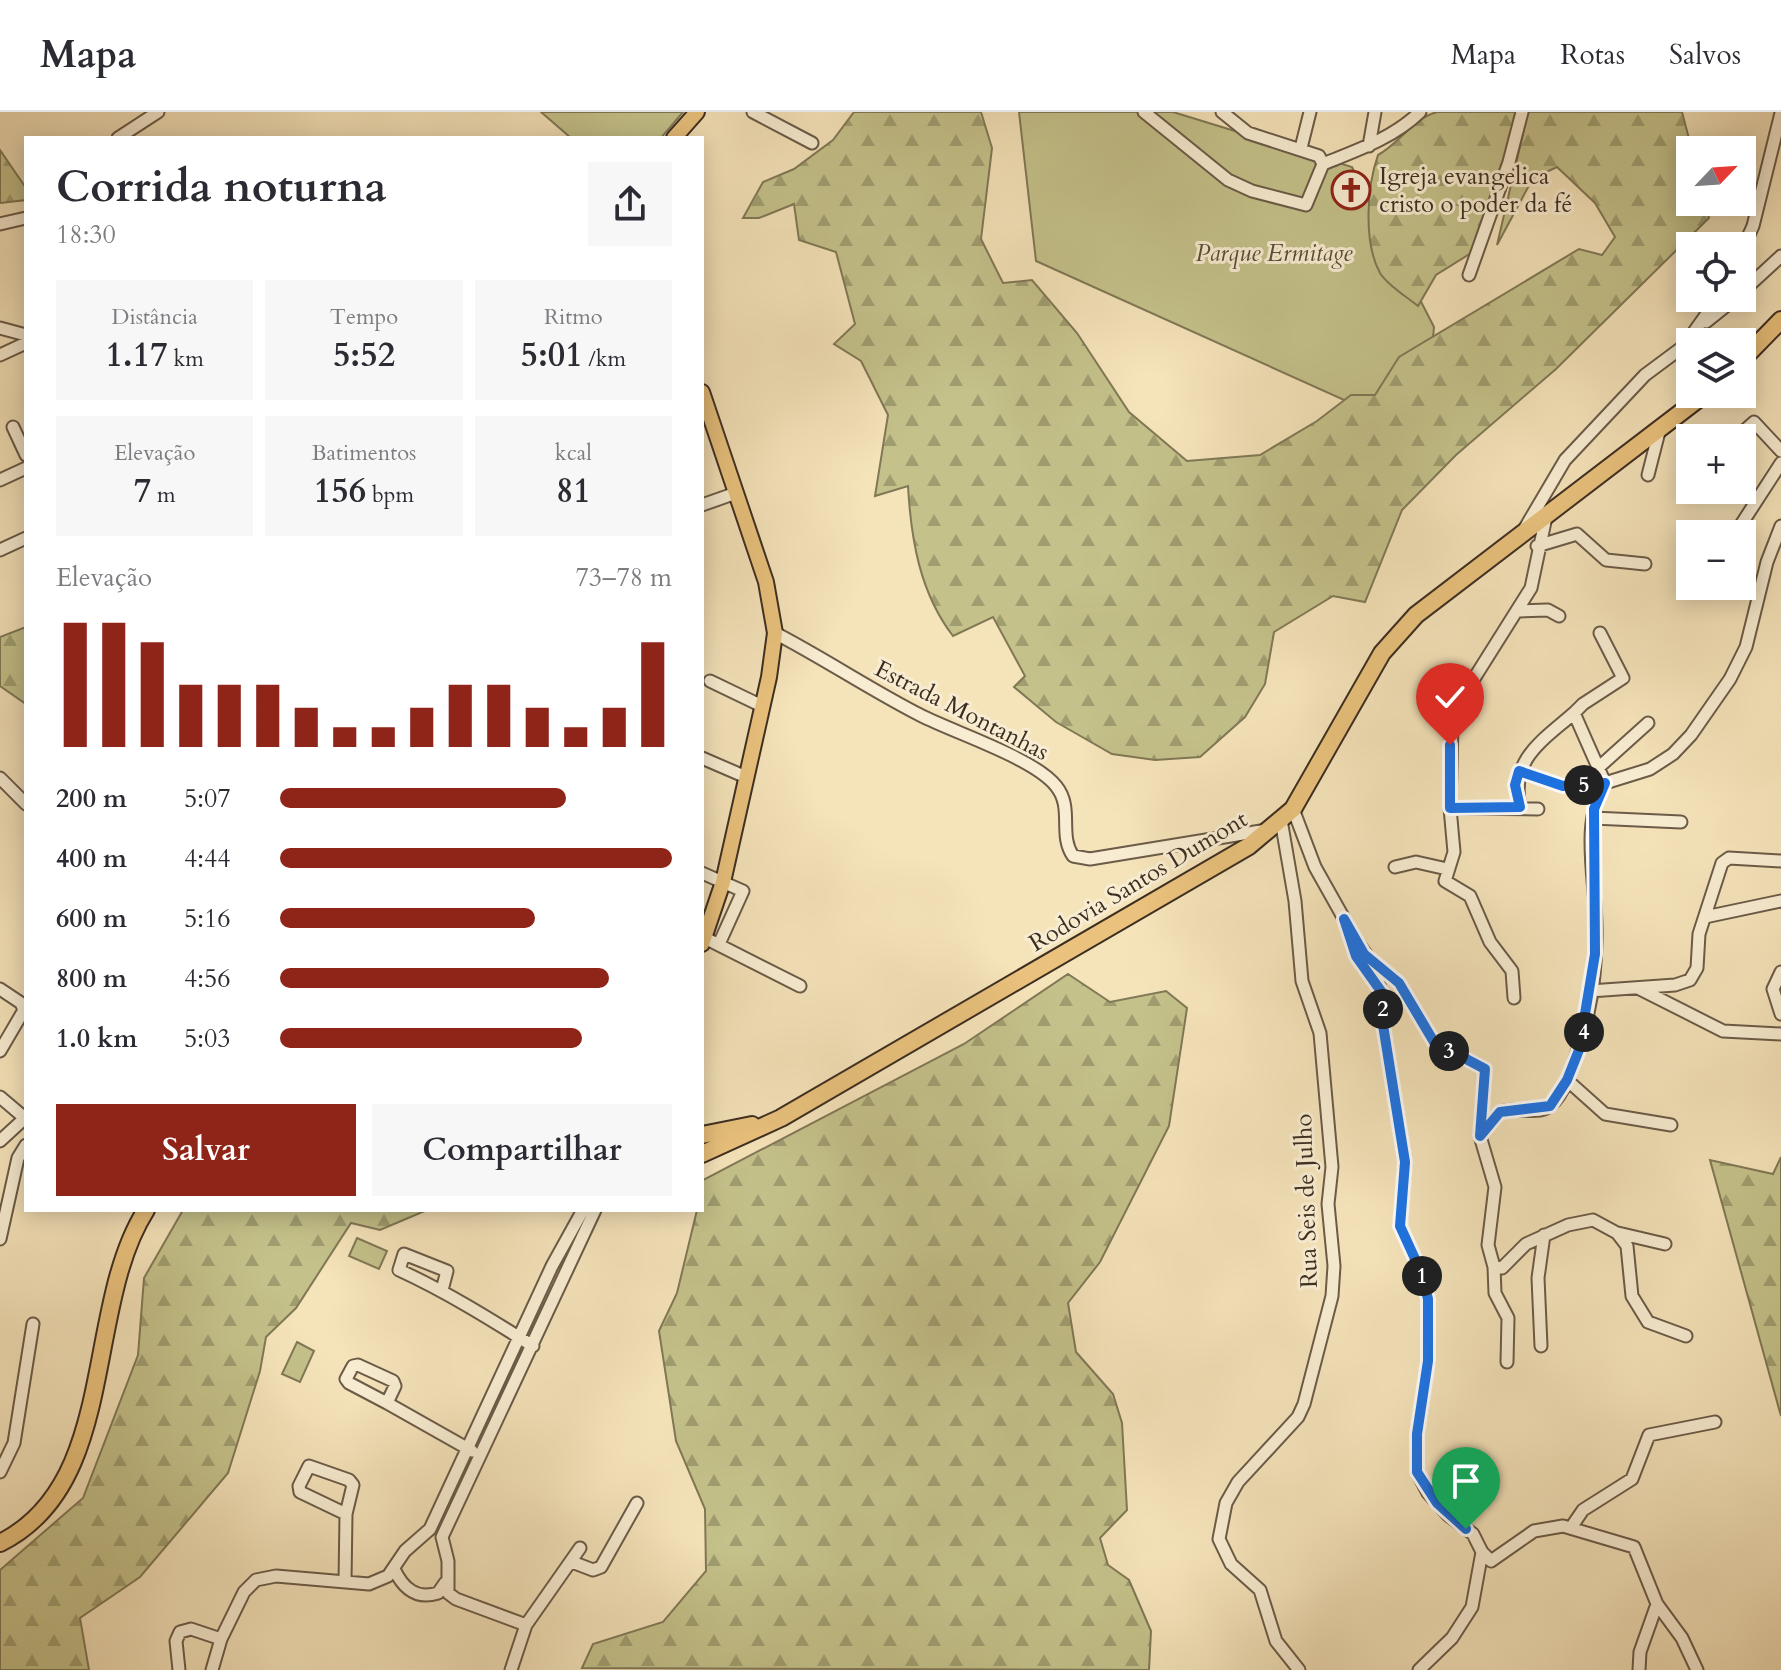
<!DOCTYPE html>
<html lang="pt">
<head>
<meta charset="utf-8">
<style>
  :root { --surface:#fff; --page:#f7f7f7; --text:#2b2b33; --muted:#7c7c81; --line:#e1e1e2; --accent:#8f2418 }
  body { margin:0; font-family:Cardo,serif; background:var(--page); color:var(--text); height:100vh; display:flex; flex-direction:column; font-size:30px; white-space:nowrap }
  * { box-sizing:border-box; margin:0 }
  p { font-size:26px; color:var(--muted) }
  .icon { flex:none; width:44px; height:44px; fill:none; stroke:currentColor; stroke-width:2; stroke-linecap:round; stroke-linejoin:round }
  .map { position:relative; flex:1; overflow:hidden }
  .sheet { position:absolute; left:24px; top:24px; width:680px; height:1076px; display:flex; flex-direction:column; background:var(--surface); border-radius:0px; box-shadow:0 4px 20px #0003 }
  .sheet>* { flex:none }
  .needle { width:52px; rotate:65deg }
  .fabs { position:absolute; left:1676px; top:24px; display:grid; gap:16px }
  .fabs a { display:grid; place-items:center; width:80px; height:80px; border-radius:0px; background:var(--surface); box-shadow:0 4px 20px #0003; font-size:40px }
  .pin { position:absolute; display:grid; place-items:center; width:68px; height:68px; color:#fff; margin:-82px -34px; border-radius:50% 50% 50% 0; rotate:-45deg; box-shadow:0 0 8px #0007 }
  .pin .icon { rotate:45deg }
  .km { position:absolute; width:40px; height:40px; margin:-20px; border-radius:50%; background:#222; color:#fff; font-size:22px; line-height:40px; text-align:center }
  .round { display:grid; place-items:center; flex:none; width:84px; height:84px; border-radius:0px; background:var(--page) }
  .headline { display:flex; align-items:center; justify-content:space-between; height:136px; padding:0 32px }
  h1 { font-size:44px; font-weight:700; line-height:60px }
  .metrics { display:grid; grid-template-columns:repeat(3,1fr); gap:12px; height:136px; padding:8px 32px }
  .metrics div { display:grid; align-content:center; border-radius:0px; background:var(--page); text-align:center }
  .metrics b { font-size:34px; font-weight:700 }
  .metrics small { font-size:22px; font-weight:400 }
  .metrics p { font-size:22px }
  .chart { height:224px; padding:16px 32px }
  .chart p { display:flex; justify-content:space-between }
  .chart svg { width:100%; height:144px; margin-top:8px; stroke:var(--accent); stroke-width:6 }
  .button { display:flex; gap:16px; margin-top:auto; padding:16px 32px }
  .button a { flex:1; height:92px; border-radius:0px; background:var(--accent); color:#fff; font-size:32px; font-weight:700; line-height:92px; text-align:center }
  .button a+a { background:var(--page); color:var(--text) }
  ul { padding:0 32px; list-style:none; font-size:26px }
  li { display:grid; grid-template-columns:128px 96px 1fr; align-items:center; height:60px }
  li i { height:20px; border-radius:10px; background:var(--accent) }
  header { display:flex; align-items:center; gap:48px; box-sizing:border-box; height:112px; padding:0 40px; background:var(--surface); border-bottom:2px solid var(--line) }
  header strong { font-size:38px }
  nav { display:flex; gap:44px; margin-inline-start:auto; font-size:28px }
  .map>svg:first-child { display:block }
  .green { fill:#c4c18a; stroke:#807856; stroke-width:2 }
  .forest { fill:url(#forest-firs); stroke:#807856; stroke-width:2 }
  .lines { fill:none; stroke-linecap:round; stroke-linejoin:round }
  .minor-casing { stroke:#6b5b48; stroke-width:15 }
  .major-casing { stroke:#3d2e22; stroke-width:18 }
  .highway-casing { stroke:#3d2e22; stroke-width:20 }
  .minor { stroke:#f8edd2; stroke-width:11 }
  .major { stroke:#eac27d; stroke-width:14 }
  .highway { stroke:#eac27d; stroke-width:16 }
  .route-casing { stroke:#fff; stroke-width:16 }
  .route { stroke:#1a73e8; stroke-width:10 }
  .labels { text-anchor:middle; stroke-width:6; stroke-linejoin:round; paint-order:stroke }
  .poi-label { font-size:24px; fill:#3d2e22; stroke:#f8edd2; text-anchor:start }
  .park-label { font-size:24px; font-style:italic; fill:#584b37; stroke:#f8edd2 }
  .street-label { font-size:24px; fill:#3d2e22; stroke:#f8edd2 }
</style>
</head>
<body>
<header>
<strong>Mapa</strong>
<nav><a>Mapa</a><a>Rotas</a><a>Salvos</a></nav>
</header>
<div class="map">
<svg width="1781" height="1558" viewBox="0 0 1781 1558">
  <defs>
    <pattern id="forest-firs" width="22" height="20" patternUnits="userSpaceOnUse" patternTransform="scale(2)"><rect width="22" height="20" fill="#c4c18a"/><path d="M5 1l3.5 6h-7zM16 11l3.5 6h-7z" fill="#a09d70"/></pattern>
  </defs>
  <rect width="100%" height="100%" fill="#f5e3ba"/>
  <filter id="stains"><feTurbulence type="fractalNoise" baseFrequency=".0025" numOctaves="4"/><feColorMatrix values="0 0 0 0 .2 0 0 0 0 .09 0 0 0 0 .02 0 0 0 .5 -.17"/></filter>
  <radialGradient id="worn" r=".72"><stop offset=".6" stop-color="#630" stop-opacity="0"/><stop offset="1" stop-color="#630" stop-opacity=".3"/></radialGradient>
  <path class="green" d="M541,0h142l-22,26h-90z
    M1019,0h154l179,55 82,160 -10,109 -388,-175z
    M357,1126l30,13 -8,18 -30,-13z
    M297,1230l17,9 -14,31 -18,-8z"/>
  <path class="forest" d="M854,0h127l11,36 -11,91 22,44 29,-3 45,53 52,79 58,49 73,-6 57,-34 34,-26h24l24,-38 180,-108 23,6 13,-18 -20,-34 -38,-36 -24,11 -36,67 31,-133h154l10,38 -2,52h15l4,16 -153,151 -100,86 -54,55 -37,92 -32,-6 -59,36 -9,52 -20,33 -45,40 -45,3 -43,-6 -56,-32 -42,-35 11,-11 -32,-59 -40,19c-33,-43 -42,-96 -45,-150l-33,10 13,-81 -27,-54 -27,-17 21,-20 -19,-72 -37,-12 -5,-36 -35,14h-16l20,-36 31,-13 39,-29z
    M1437,0h81l-34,133 -48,30 -18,31c-11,-9 -31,-21 -38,-33 -17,-31 -13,-87 -2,-118 22,-12 35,-37 59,-43z
    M0,38l26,38v12l-26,3z
    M26,515v77l-26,-18v-49z
    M1068,862l42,28 56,-11 21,17 -18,118 -69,136 -32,41 8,49 37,42 9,29 5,87 -27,28 8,27 21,15 22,51 -2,39 -567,-2 11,-24 70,-22 43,-51 -1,-62 -29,-68 -17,-110 18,-38 20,-83h5l1,-30 261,-136z
    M1781,1045v259l-71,-256 63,14z
    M183,1098h244l-47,20 -29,-7 -55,85 -30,29 -6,34 -32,102 -88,104 -60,41 9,52h-89v-100l83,-72 55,-143 6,-77z"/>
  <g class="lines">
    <defs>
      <path id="minor" d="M753,0l59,31
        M1144,0l84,68 24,11 54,14 17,-41 -4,-8 -71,-23 -26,-21
        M118,26l40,-26
        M1369,34l6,-34
        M1301,36l9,-36
        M1323,52c35,-14 70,-26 97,-52
        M0,112l26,-6
        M1742,138l11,-24 28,-113
        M1469,163l40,-113 13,-50
        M1742,180l39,-36
        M1706,210l30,-24
        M0,216l26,7
        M0,243l26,-12
        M13,315l13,28
        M1736,326l18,-16 27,29
        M1648,363l11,-43
        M0,368l26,-12
        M702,393l34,-12
        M1525,416l40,-68 80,-85 39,-29 34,-48
        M1735,422l46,-71
        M1537,434l40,-12 29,26 39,4
        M0,438l26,-12
        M1519,499l29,-1 11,6
        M775,521c50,26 96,57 145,82 35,18 114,43 136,71 18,22 2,48 17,70l17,3 177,-29
        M710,569l52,25
        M702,646l44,19
        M1598,656l50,-45
        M1519,659l44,15 42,-3 -31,-70 9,-9 40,-26 -23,-45
        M0,666l26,26
        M1520,695c-10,-48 21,-65 54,-94
        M1450,696l88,1
        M1293,697l22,58 32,57
        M1593,706l88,4
        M1281,708l14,81 7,80 18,52 12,134 -4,37 6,62 -2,30 -28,108 -6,13 -60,65 -12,21 -7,36 12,25 29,26 16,51 23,29
        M1395,755l21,-5 31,7
        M702,761l41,18 -24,53
        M1705,805l76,-16
        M1344,807l12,37 23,29 5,16 -1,24 22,137 -5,64 21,46 7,27v62l-11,73v38l11,21 20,22 25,19 9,18 9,9 43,-30 29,-5 71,21 23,57 25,34 15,32
        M705,826l95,48
        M1357,830l14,19 28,22 35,59 51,27 -5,67 15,51 -7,58 6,22 1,26 13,25 -1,44
        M1781,860l-8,17 8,25
        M1638,876l85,43 58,3
        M0,877l21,14 3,7 -24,41
        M1590,879l85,-6 15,-5 7,-12 2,-34 23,-71 7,-5 52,3
        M1514,886l-2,-27 -22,-29 -20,-46 -25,-15 9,-29 -4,-44 2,-83 11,-29 68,-108 15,-71
        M1567,968l38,34 66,11
        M0,985l26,22
        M1480,1024l20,-24c15,-6 35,3 48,-5 13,-8 20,-29 25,-42 16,-43 24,-92 23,-138 0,-45 -16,-105 9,-144l45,-14 23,-15 18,-19 39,-56 16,-32 21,-85 14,-36
        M0,1029l25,-23
        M1618,1121l47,11
        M0,1127l18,-81 8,-13
        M1494,1155l8,1 24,-24 42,-19 25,-5 24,13 10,13 5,50 16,26 38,14
        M442,1178l5,-19 -43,-17 -5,16c46,21 91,49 134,76
        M1541,1234l-3,-68 6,-43
        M387,1291l-38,-20 -3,-4 7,-13 5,-1 35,16 2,5 -8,17 85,48
        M0,1360l14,-29 19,-119
        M1572,1414l11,-16 49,-31 17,-44 66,-13
        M572,1450l21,8 8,-3 36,-64
        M394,1457c9,19 22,31 44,24l7,-10
        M345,1470l1,-68 7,-29 -4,-5 -40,-14 -10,20 1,6 46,22
        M526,1513l54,-77
        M179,1558l-3,-29 4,-9 11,-3 30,10
        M212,1558l9,-31 23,-47 12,-12 20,-4 93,8 19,-8 17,-25 25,-22 122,-263 31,-56
        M511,1558l15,-45 -70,-26 -8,-6v-32l-6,-24 153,-327
        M1419,1558l33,-32 20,-31 10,-55
        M1639,1558l1,-18 17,-48"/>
      <path id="major" d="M674,26l23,-26
        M702,280l64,190 9,51 -6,44 -46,205 -21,62"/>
      <path id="highway" d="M1742,248l39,-40
        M702,1023l50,-10
        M702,1042l79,-36 468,-272 44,-37 89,-156 34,-38 289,-221
        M0,1431c119,-59 83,-234 146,-333"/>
    </defs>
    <use href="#minor" class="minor-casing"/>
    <use href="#major" class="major-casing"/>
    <use href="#highway" class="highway-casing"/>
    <use href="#minor" class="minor"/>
    <use href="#major" class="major"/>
    <use href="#highway" class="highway"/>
  </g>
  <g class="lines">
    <defs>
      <path id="route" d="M1450,633v63l70,-1 -5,-22 4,-14 44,15 42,-3 -11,26 1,145 -16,96 -12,30 -17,26 -50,6 -20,24 5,-67 -51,-27 -35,-59 -35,-29 -20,-35 12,37 27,38v31l22,137 -5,64 21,46 7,27v62l-11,73v38l20,31 29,26"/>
    </defs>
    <use href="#route" class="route-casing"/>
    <use href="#route" class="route"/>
  </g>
  <defs>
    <symbol id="church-ring" viewBox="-11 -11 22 22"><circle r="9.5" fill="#f8edd2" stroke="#8f2418" stroke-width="1.5"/><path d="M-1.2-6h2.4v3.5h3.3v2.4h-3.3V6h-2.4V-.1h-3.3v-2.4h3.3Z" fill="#8f2418"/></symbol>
  </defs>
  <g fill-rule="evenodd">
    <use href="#church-ring" x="1329" y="56" width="44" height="44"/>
  </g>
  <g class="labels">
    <g class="poi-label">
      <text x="1379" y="72">Igreja evangelica<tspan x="1379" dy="28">cristo o poder da fé</tspan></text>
    </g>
    <g class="park-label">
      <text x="1274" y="149">Parque Ermitage</text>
    </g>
    <g class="street-label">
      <text transform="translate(962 598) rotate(27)" y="8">Estrada Montanhas</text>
      <text transform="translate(1138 769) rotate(-31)" y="8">Rodovia Santos Dumont</text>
      <text transform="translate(1306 1089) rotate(-92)" y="8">Rua Seis de Julho</text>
    </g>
  </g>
  <rect width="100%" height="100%" filter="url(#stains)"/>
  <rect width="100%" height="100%" fill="url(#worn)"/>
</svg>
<div class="fabs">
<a><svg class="needle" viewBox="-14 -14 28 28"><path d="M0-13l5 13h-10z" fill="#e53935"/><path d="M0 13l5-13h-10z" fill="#7c7c81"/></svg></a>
<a><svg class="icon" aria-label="locate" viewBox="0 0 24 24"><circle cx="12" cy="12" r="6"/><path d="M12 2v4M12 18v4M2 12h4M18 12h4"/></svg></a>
<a><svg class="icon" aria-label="layers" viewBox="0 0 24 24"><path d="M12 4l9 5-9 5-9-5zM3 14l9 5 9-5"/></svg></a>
<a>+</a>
<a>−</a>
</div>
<div class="pin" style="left:1466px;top:1417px;background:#1e9e55"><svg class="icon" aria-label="arrive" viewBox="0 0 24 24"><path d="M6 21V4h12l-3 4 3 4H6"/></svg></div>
<div class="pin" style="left:1450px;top:633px;background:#d93025"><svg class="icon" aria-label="check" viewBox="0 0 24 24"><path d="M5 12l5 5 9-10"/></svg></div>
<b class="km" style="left:1422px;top:1164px">1</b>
<b class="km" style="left:1383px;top:897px">2</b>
<b class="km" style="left:1449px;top:939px">3</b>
<b class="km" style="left:1584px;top:920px">4</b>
<b class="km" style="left:1584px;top:673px">5</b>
<section class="sheet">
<div class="headline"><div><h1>Corrida noturna</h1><p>18:30</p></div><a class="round"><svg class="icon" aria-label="share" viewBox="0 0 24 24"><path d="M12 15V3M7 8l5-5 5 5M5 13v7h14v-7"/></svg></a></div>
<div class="metrics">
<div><p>Distância</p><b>1.17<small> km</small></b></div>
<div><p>Tempo</p><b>5:52</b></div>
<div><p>Ritmo</p><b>5:01<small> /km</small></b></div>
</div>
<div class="metrics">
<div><p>Elevação</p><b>7<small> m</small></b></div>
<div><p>Batimentos</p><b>156<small> bpm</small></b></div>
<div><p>kcal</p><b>81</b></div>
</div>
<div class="chart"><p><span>Elevação</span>73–78 m</p>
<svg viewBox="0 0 160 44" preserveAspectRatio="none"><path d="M5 44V6M15 44V6M25 44V12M35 44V25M45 44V25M55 44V25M65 44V32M75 44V38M85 44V38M95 44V32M105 44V25M115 44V25M125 44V32M135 44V38M145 44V32M155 44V12"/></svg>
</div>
<ul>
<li><b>200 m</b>5:07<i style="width:73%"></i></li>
<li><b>400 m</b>4:44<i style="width:100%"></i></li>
<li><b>600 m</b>5:16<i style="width:65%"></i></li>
<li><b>800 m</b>4:56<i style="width:84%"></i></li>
<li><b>1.0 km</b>5:03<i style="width:77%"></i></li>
</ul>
<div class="button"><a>Salvar</a><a>Compartilhar</a></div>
</section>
</div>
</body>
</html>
